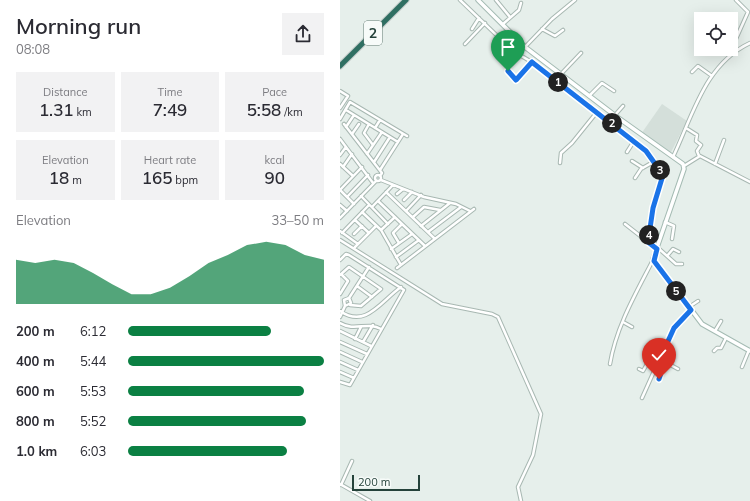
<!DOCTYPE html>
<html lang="en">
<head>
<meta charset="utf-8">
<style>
  :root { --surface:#fff; --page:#f2f2f3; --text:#2b2b33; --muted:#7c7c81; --accent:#0b8043 }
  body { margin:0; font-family:Mulish,sans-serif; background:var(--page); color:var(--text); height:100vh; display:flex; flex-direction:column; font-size:15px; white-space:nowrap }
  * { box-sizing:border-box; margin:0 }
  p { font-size:13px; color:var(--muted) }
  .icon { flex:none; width:22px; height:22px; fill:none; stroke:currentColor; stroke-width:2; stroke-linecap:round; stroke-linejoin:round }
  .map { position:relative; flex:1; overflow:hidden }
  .side { display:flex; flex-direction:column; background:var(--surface); width:340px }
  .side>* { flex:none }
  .buttons { position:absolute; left:354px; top:12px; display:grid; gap:8px }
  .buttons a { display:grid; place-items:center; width:44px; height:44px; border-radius:0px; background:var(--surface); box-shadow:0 4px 16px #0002; font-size:20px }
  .scale { position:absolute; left:12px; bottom:10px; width:68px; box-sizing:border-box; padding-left:4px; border:2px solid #24423a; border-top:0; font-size:11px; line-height:14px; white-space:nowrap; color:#24423a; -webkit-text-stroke:3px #f7fbf9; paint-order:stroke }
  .pin { position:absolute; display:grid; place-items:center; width:34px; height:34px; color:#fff; margin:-41px -17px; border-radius:50% 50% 50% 0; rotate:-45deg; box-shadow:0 0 4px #0007 }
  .pin .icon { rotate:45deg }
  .km { position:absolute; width:20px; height:20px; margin:-10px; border-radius:50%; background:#222; color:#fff; font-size:11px; line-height:20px; text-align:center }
  .round { display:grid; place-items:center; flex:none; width:42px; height:42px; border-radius:0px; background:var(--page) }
  .overview { display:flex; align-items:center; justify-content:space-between; height:68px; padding:0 16px }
  h1 { font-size:22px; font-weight:600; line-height:30px }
  .figures { display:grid; grid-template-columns:repeat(3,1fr); gap:6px; height:68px; padding:4px 16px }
  .figures div { display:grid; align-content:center; border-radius:0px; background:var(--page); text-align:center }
  .figures b { font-size:17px; font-weight:600 }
  .figures small { font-size:11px; font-weight:400 }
  .figures p { font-size:11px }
  .chart { height:112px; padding:8px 16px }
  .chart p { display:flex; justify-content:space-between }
  .chart svg { width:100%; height:72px; margin-top:4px; fill:var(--accent); opacity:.7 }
  ul { padding:0 16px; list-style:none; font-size:13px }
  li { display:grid; grid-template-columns:64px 48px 1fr; align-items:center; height:30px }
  li i { height:10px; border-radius:5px; background:var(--accent) }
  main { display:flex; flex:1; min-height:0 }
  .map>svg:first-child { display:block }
  .built { fill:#d4dfda }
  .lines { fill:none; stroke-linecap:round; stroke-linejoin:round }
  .street-casing { stroke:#a8b8b2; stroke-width:4.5 }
  .secondary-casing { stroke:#a4bbb3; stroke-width:5.5 }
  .highway-casing { stroke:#c2cac8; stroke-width:7 }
  .street { stroke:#fff; stroke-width:2.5 }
  .secondary { stroke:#fff; stroke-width:3.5 }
  .highway { stroke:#2f6f62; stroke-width:5 }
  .route-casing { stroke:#fff; stroke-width:8 }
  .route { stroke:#1a73e8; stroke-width:5 }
  .labels { text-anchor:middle; stroke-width:3; stroke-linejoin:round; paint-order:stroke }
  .shield { fill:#f7fbf9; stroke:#637a73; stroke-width:1 }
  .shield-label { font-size:14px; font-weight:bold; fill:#24423a }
</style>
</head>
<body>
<main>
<section class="side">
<div class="overview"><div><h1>Morning run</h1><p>08:08</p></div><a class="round"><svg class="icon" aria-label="share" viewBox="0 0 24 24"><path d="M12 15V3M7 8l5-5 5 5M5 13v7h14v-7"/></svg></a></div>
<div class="figures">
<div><p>Distance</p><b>1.31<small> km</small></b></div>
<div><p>Time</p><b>7:49</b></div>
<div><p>Pace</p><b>5:58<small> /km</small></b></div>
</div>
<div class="figures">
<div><p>Elevation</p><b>18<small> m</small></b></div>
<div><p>Heart rate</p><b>165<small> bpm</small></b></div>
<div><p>kcal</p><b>90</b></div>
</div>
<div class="chart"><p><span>Elevation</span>33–50 m</p>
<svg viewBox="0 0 160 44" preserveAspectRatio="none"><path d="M0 44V17L10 19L20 17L30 19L40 25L50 32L60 38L70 38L80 34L90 27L100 19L110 14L120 8L130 6L140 8L150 14L160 17V44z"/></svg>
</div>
<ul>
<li><b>200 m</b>6:12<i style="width:73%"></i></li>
<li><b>400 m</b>5:44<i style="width:100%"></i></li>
<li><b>600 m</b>5:53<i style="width:90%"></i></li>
<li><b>800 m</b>5:52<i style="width:91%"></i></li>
<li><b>1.0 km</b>6:03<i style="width:81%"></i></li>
</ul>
</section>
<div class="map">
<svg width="410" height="501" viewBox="0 0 410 501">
  <rect width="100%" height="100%" fill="#e6efeb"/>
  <path class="built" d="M322,104l25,17 -17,33 -29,-20z"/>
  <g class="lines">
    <defs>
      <path id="street" d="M120,0l53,51 22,13 116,92 12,21 -9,27 -5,34 -1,4 9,7
        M156,0l14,17
        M163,24l16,-14 2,-7
        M132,29l7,-11
        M202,29l13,7 8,-6
        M125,44l20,-21
        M185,47l27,-28 23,-19
        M392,54l-1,-4 17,-38 -12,-12
        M168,71l8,8 16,-17
        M352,72l6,-6 14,10
        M221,74l20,-21
        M0,91l8,5 -8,12
        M249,96l13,-13 12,8
        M6,110l52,32
        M275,115l8,-9
        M0,119l10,-17 57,34
        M4,124l38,49 -2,3
        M29,124l-5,9 9,12
        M6,127l8,-12
        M35,128l5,-8
        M346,128l11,7 -1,6 5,4 -4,6 2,5
        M12,134l7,-10
        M0,139l33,44
        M287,152l7,-11
        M27,154l15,-22
        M0,155l6,-8
        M333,157c20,-42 32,-93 77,-114
        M292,161l11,7
        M34,162l16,-25
        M220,163l1,-10 11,-10 25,-31
        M0,164l13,12
        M375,164l9,-24
        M344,166l16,-10 50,26
        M3,167l9,-13
        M40,170l23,-36
        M35 178a3 3 0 1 1 6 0a3 3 0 1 1-6 0Z
        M295,178l6,-9 14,-8
        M41,180l43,17 32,7 14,7
        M0,190l22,-23
        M0,190l14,14
        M46,192l49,47
        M57,194l6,-5
        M21,196l27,28
        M7,197l21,-22
        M64,200l8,-8
        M38,201l47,45
        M0,205l7,6
        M32,207l21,-22
        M66,211l15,-16
        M22,212l19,18 20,35
        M73,217l11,-10 16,3
        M0,218l36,-37
        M15,220l14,13
        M325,222l9,4 -2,13
        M285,224l23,18
        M81,226l29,-23
        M41,230l14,-13
        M0,231l18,13
        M88,232l33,-25
        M2,233l27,-28
        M14,234l8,-8
        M0,240l102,64 50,10 6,3 43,97 -8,41 -15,32 3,14
        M59,243l-6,-10 9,-9
        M15,247l21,-21
        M317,247l19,17h6
        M51,249l21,-15
        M327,256l6,-7 6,3
        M56,257l23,-17
        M0,260l6,-6 3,1 55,35 -54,95 -10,-3
        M57,268l77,-59
        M0,275l9,-8 32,22 -20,17 -11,-1
        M17,286l15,11
        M0,294l8,-13 -7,-7
        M9,298l20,-31
        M349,307l9,-6
        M0,311c26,18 41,-10 61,-24
        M0,317l5,-11 -1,-6 5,-2 2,5 -6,3
        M283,322l9,5
        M0,323c15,9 27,-2 41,6
        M0,331l31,15
        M375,331l6,-10
        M15,339l6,-12
        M0,342l27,12
        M23,342l10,-17
        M374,351l3,-3h4l5,-10
        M0,352l22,10
        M0,362l18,8
        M325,362l13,7
        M270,364c6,-37 26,-71 43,-104
        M402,367l7,-17
        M299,369l4,2 4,-7 8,4
        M0,372l14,6
        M319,379c4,-7 4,-13 8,-21l-3,-8
        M302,398l31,-69 18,-19
        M0,484l30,17
        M1,485l11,-24"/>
      <path id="secondary" d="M138,0l47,47 92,70 66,47 1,5 -31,90 49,65 48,27"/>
      <path id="highway" d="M0,66l66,-66"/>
    </defs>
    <use href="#street" class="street-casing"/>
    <use href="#secondary" class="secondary-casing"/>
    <use href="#highway" class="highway-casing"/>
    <use href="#street" class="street"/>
    <use href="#secondary" class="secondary"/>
    <use href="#highway" class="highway"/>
  </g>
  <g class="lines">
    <defs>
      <path id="route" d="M168,71l8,9 16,-18 1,1 113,88 17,24 -10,33 -5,34 9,7 -3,12 37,49 -17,18 -10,22c7,8 -1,11 -3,19 0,4 0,6 -2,10"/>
    </defs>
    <use href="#route" class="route-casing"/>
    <use href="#route" class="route"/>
  </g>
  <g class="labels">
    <rect class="shield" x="24" y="21" width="18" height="24" rx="3"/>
    <g class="shield-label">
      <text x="33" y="38">2</text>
    </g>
  </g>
</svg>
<div class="buttons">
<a><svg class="icon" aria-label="locate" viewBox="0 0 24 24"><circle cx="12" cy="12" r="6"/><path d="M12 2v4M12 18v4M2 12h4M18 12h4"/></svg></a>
</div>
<div class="scale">200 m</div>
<div class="pin" style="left:168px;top:71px;background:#1e9e55"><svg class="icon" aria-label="arrive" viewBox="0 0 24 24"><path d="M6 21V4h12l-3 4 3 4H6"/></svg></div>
<div class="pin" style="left:319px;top:379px;background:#d93025"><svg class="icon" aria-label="check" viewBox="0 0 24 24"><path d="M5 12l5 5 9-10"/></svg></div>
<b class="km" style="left:218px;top:82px">1</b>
<b class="km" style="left:272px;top:123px">2</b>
<b class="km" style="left:320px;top:170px">3</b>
<b class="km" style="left:309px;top:235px">4</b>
<b class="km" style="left:336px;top:291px">5</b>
</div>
</main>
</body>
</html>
